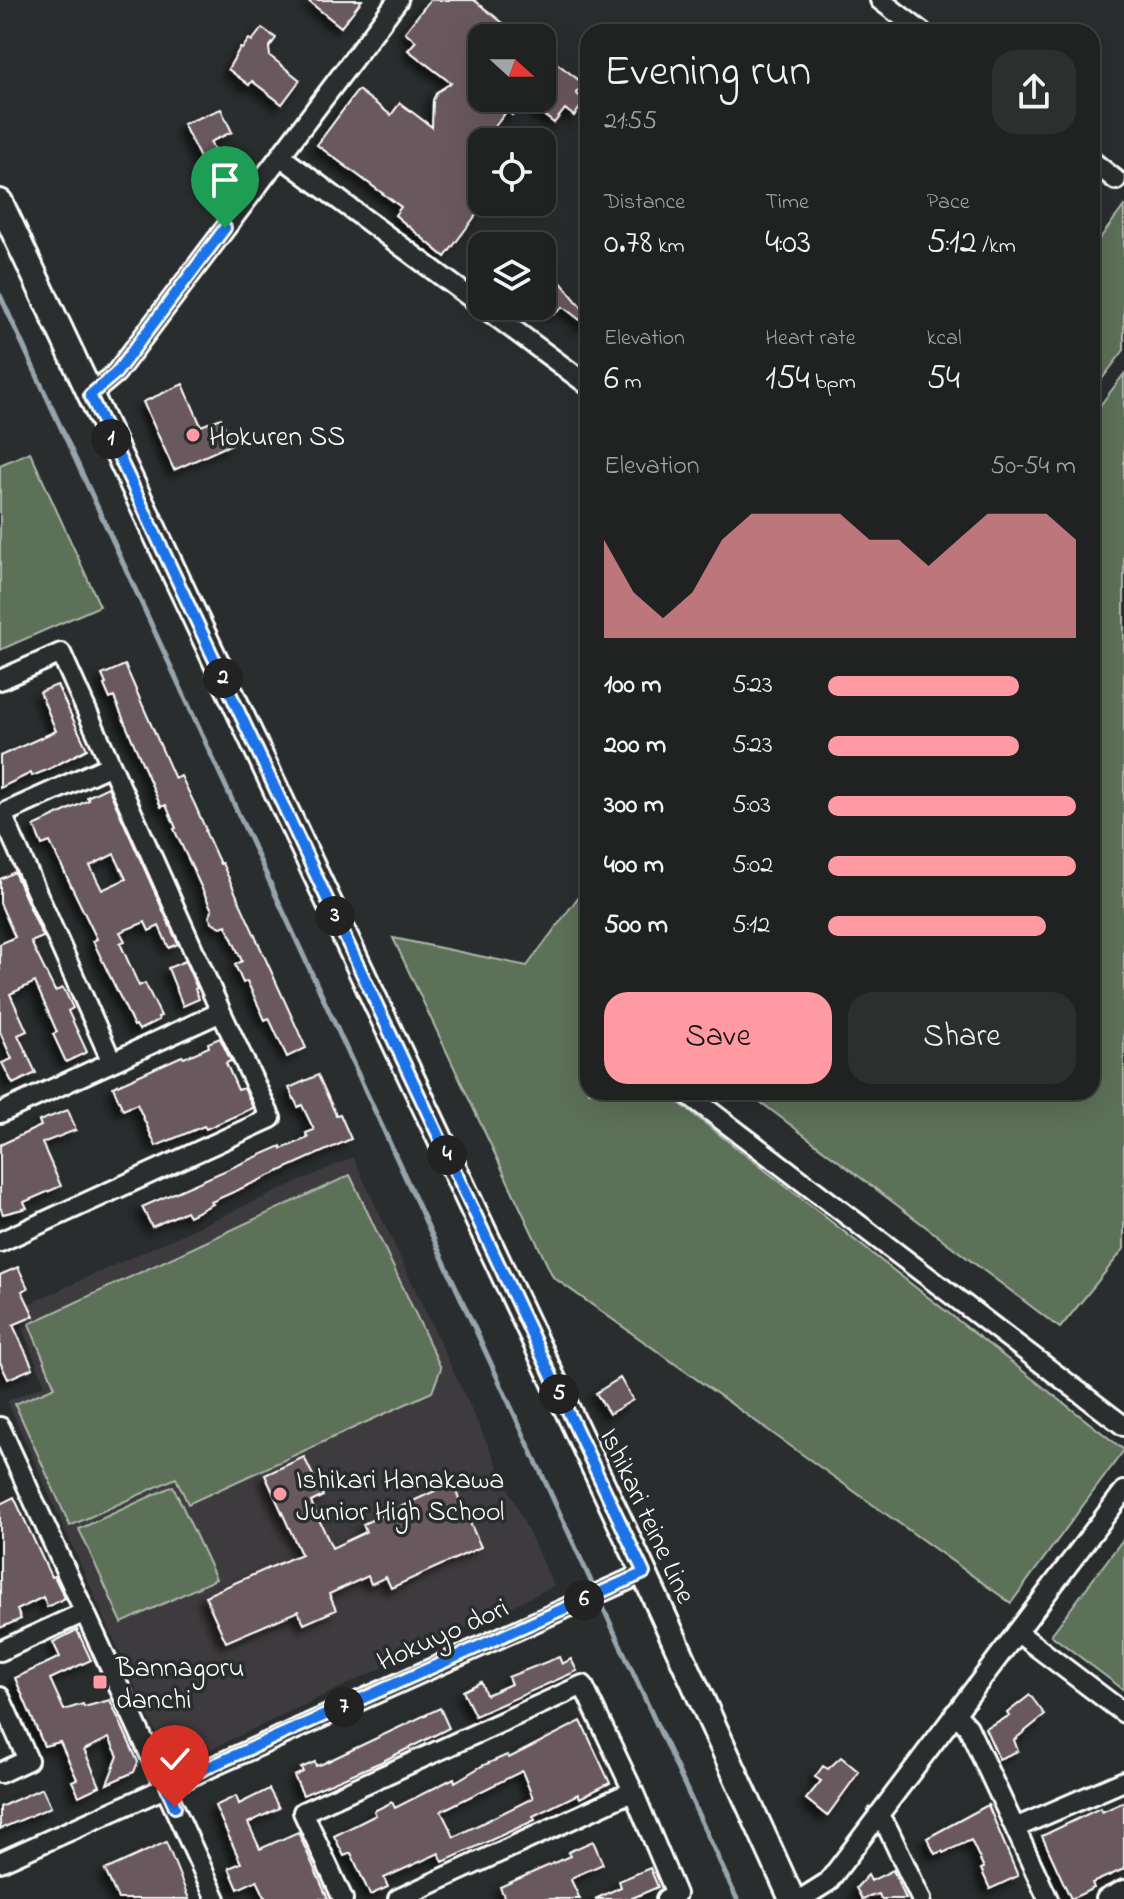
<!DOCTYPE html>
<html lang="en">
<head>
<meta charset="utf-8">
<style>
  :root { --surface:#202222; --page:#2d2f2f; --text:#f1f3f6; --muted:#a2a4a5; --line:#3d3f40; --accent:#ff9aa2 }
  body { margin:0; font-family:"Indie Flower",sans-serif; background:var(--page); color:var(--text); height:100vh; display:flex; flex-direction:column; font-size:30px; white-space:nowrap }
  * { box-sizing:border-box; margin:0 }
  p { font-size:26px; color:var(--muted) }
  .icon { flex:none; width:44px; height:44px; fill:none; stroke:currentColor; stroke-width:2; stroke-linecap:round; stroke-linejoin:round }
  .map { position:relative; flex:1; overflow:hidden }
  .drawer { position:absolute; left:580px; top:24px; width:520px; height:1076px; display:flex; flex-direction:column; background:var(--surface); border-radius:24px; box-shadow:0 8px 32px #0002,0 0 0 2px var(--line) }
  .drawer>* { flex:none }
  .needle { width:52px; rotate:111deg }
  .buttons { position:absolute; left:468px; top:24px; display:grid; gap:16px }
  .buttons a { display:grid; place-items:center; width:88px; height:88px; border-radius:16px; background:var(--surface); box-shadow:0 8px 32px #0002,0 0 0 2px var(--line); font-size:40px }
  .pin { position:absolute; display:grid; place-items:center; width:68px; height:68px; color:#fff; margin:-82px -34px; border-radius:50% 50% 50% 0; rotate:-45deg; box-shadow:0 0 8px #0007 }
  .pin .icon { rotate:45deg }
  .km { position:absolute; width:40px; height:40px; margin:-20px; border-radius:50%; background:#222; color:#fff; font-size:22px; line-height:40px; text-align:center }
  .round { display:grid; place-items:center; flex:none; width:84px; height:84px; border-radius:24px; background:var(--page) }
  .headline { display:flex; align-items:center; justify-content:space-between; height:136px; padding:0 24px }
  h1 { font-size:44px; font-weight:600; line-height:60px }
  .metrics { display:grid; grid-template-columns:repeat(3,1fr); gap:12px; height:136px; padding:8px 24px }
  .metrics div { display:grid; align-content:center }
  .metrics b { font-size:34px; font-weight:600 }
  .metrics small { font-size:22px; font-weight:400 }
  .metrics p { font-size:22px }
  .chart { height:224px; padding:16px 24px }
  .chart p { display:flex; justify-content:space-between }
  .chart svg { width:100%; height:144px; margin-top:8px; fill:var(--accent); opacity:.7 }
  .cta { display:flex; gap:16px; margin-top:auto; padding:16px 24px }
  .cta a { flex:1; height:92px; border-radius:24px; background:var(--accent); color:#111; font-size:32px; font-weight:600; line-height:92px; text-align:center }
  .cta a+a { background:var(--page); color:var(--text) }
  ul { padding:0 24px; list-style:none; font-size:26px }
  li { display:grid; grid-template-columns:128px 96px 1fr; align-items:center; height:60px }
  li i { height:20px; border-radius:10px; background:var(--accent) }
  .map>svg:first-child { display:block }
  .built { fill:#3e3a3d }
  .green { fill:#5d7059; stroke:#aeb8ac; stroke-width:2 }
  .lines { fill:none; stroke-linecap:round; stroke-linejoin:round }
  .stream { stroke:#96a4ac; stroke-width:5 }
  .building { fill:#6b595f; stroke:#fff; stroke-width:2; fill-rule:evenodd; filter:url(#shadow) }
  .minor-casing { stroke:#fff; stroke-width:24 }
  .major-casing { stroke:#fff; stroke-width:30 }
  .minor { stroke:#2a2d2e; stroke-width:18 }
  .major { stroke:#2a2d2e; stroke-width:24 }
  .route-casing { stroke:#fff; stroke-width:16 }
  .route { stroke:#1a73e8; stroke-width:10 }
  .poi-dot { fill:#ff9aa2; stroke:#2a2d2e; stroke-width:3 }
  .labels { text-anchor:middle; stroke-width:7; stroke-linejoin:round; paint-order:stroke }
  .poi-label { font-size:28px; fill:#fff; stroke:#2a2d2e; text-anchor:start }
  .street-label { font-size:28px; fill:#fff; stroke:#2a2d2e }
</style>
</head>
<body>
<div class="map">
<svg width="1124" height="1899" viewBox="0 0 1124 1899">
  <defs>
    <filter id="shadow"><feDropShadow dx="-6" dy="6" stdDeviation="4" flood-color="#0009"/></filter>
  </defs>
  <rect width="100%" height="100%" fill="#2a2d2e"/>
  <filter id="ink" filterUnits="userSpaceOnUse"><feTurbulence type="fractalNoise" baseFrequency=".0125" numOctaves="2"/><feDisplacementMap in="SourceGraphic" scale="16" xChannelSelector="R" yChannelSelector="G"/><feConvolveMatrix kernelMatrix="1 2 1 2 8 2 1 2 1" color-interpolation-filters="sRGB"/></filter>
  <g filter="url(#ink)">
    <path class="built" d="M353,1157l201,429 -366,174 -26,-14 -155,-345 38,-16 -30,-75z"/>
    <path class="green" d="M1124,206v144l-32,42v-143z
      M1124,374v875l-64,79 -313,-236h345v-676z
      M30,452l70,154 -100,44v-185z
      M588,884v208h77l459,358 -113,153 -458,-326 -160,-339 134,28z
      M350,1175l91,193 -9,24 -244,112 -12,-26 -106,48 -55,-122 40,-17 -26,-63z
      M173,1486l43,93 -94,44 -43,-94z
      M1124,1538v152l-73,-55z"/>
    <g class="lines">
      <path class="stream" d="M0,295l737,1604"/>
    </g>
    <path class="building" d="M307,0h55l-21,27z
      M430,0h44l29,23 -12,15h-9v60h60v-46l42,32 -8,9 9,8 -11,15 -9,-7 -11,14 -30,-23 -12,15 -5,-4 -18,23 11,8h-18v65l-37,50 -50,-42 6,-8 -84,-62 41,-55 33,25 9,-12 32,24 1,-27 4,-8 14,-9 -43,-33 8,-9 -11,-9z
      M262,28l14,10 -7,10 1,8 30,24 -18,24 -30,-23 -3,4 -21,-16 12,-21 2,1 7,-10 3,2z
      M221,109l11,23 -22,10 16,33 -14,7 -29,-58z
      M559,280l29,35v11l-25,-19 -10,8 -11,-12v-8z
      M183,384l18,42 20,-8 11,26 -58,26 -31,-68z
      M125,665l50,114 6,-3 14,29 11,25 -1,1 15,33 2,-1 84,185 -19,9 -18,-39 -4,2 -18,-39 -4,2 -8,-18 7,-4 -16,-36 -5,2 -9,-5 -3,-5 3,-7 -38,-81 2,-1 -10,-23 -5,2 -47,-110 -4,2 -6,-14 2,-1 -4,-9z
      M57,685l30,64 -40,21 -15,6 -1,-3 -31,15v-32l56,-25 -16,-39z
      M108,787l70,157 -9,4 -10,-22 -10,5 -4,-9 -25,10 5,9 -5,2 19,43 6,-3 16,33 -3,1 1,3 -20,10 -3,-5 -2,1 -41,-85 4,-2 -47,-97 -8,3 -8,-19 55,-26 -2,-3zM114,854l12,25 -24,11 -12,-24z
      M14,872l29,65 -12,5 24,49 8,-3 3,5 7,15 -5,3 19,41 -21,10 -13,-28 4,-2 -22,-50 -25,12 17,37 -9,4 18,38 -23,11 -11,-21 10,-4 -12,-27v-88l15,-7 -15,-34v-24z
      M185,961l12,27 -2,1 4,10 -16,7 -15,-38z
      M220,1038l11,23 -5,2 12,27 6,-2 9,20 -47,21 -2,-3 -48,20 -19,-42 -14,6 -10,-23 69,-31 2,2 25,-11 -1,-4z
      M318,1075l18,40 4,-1 11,25 -140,63 2,2 -24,12 -3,-5 -34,16 -10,-20 139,-61 1,3 26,-11 -2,-5 8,-3 -12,-25 -4,2 -9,-19z
      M68,1110l8,20 -34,13 19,43 -37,16 3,6 -24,6 -3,-7v-62l41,-19 -2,-5z
      M18,1267l10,21 -6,3 12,25 -21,9 20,43 -25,11 -8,-17v-87z
      M620,1378l13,22 -24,14 -13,-21z
      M304,1457l19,39 -12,6 21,46 34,-16 -3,-8 89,-41 29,64 -90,41 -5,-11 -15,7 -3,-8 -39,18 7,16 -32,14 -6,-13 -72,31 -21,-46 96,-42 -36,-79z
      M14,1497l37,80 3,-1 11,22 -18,9 -4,-10 -26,13 4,9 -21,9v-124z
      M77,1630l14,30 -41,19 14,31 19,-6 1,3 26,-7 28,62 -4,10 -27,12 11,-28 -9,-18 -25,12 16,36 -21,10 -7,-15 5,-2 -17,-37 -16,4 -29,-68 45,-21 -7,-15z
      M559,1657l3,7 9,-5 6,12 -102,45 -12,-25 18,-9 5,13 25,-11 -3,-7z
      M1030,1695l15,20 -31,25 4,11 -19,8 -14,-31 24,-12 -2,-3z
      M440,1708l9,20 -68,34 -78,33 -9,-19 9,-4 -2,-4 14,-6 1,4 6,-2z
      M581,1721l29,62 -30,15 -2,-4 -45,22 2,4 -92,42 -4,-9 -55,25 4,9 -18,8 -19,-42 -7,3 -10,-20 42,-21 -2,-4 18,-9 3,6 59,-30 1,4 27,-16 25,-11 2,3zM522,1771l11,27 -79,39 -13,-26z
      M841,1757l18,15 -32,44 -21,-17 15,-18 -6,-4 8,-11 5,3z
      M42,1788l9,19 -51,22v-22z
      M269,1789l10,19 -31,15 12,26 38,-17 30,67h-62l-9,-19 -19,9 -9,-21 12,-5 -26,-57 21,-10 3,8z
      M1124,1802v67l-32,14 2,5 -23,11 -29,-63 58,-28 2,4z
      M988,1805l30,71 -28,13 -9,-20 3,-1 -13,-28 -28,13 -1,-2 -7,3 -8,-16z
      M593,1841l10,23 -30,13 -2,3 9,19h-75l-5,-12 70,-31 -2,-4z
      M166,1842l23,57h-71l-13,-29z
      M650,1868l8,19 -28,12h-35l26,-12 -2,-6z
      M893,1870l13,29h-25l-2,-5 -17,5 -6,-11 12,-13 3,6z"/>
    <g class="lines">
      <defs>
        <path id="minor" d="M880,0l42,32
          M280,156l308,229
          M1092,161l24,19
          M90,395l26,-22 282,-373
          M0,680l61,-27 160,359 50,106 -271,124
          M2,814l110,248
          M0,815l111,-50
          M685,1092l439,334
          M0,1113l221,-101
          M0,1427l216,472
          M1017,1632l107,81
          M0,1651l85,-39
          M0,1697l28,63 -28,13
          M955,1713l13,14 80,172
          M878,1815l11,16 32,68
          M1015,1828l109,-47
          M0,1862l644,-289
          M343,1899l-40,-87 280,-127 50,106 43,103 -10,5
          M398,1899l235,-108
          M801,1899l27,-17 296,-391
          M1106,1899l18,-9"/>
        <path id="major" d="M0,202l644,1371 148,326"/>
      </defs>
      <use href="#minor" class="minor-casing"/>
      <use href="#major" class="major-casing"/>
      <use href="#minor" class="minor"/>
      <use href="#major" class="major"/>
    </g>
  </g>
  <g class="lines" filter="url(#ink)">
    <defs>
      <path id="route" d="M175,1807l-9,-21 478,-213 -554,-1178 26,-22 109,-145"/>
    </defs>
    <use href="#route" class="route-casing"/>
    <use href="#route" class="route"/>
  </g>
  <g class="poi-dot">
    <circle cx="193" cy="435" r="8"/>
    <circle cx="280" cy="1494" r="8"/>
    <rect x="92" y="1674" width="16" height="16" rx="4"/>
  </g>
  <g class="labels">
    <g class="poi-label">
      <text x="209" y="445">Hokuren SS</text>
      <text x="296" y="1488">Ishikari Hanakawa<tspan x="296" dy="32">Junior High School</tspan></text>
      <text x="116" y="1676">Bannagoru<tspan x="116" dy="32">danchi</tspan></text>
    </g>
    <g class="street-label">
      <text transform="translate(649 1515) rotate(65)" y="10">Ishikari teine Line</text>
      <text transform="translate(442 1633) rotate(-24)" y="10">Hokuyo dori</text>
    </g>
  </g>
</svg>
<div class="buttons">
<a><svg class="needle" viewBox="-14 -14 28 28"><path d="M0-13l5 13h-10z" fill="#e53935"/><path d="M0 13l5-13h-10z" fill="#a2a4a5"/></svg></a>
<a><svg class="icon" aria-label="locate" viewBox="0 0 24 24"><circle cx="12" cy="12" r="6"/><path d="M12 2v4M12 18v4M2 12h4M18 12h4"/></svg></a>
<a><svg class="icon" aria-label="layers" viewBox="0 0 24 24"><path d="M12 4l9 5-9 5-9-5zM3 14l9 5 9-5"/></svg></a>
</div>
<div class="pin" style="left:225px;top:228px;background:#1e9e55"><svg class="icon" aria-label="arrive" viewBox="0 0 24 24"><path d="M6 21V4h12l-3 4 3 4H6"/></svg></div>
<div class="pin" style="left:175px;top:1807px;background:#d93025"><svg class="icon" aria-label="check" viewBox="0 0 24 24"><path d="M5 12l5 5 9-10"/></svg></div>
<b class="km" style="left:111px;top:439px">1</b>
<b class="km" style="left:223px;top:678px">2</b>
<b class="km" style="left:335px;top:916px">3</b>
<b class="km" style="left:447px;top:1155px">4</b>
<b class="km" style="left:559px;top:1394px">5</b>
<b class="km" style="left:584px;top:1600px">6</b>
<b class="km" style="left:344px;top:1707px">7</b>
<section class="drawer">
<div class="headline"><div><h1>Evening run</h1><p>21:55</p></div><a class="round"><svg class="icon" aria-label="share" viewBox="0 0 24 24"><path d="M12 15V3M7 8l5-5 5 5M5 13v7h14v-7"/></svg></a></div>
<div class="metrics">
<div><p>Distance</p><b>0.78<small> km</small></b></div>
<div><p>Time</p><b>4:03</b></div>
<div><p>Pace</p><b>5:12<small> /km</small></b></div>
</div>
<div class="metrics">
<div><p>Elevation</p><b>6<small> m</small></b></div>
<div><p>Heart rate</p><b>154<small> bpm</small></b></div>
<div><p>kcal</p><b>54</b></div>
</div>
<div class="chart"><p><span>Elevation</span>50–54 m</p>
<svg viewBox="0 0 160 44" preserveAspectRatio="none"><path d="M0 44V14L10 30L20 38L30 30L40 14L50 6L60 6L70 6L80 6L90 14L100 14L110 22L120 14L130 6L140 6L150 6L160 14V44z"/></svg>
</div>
<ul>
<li><b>100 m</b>5:23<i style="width:77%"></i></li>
<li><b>200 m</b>5:23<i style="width:77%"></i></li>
<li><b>300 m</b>5:03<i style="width:100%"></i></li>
<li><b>400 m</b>5:02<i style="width:100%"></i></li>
<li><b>500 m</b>5:12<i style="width:88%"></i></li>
</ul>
<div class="cta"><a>Save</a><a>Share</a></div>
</section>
</div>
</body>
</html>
